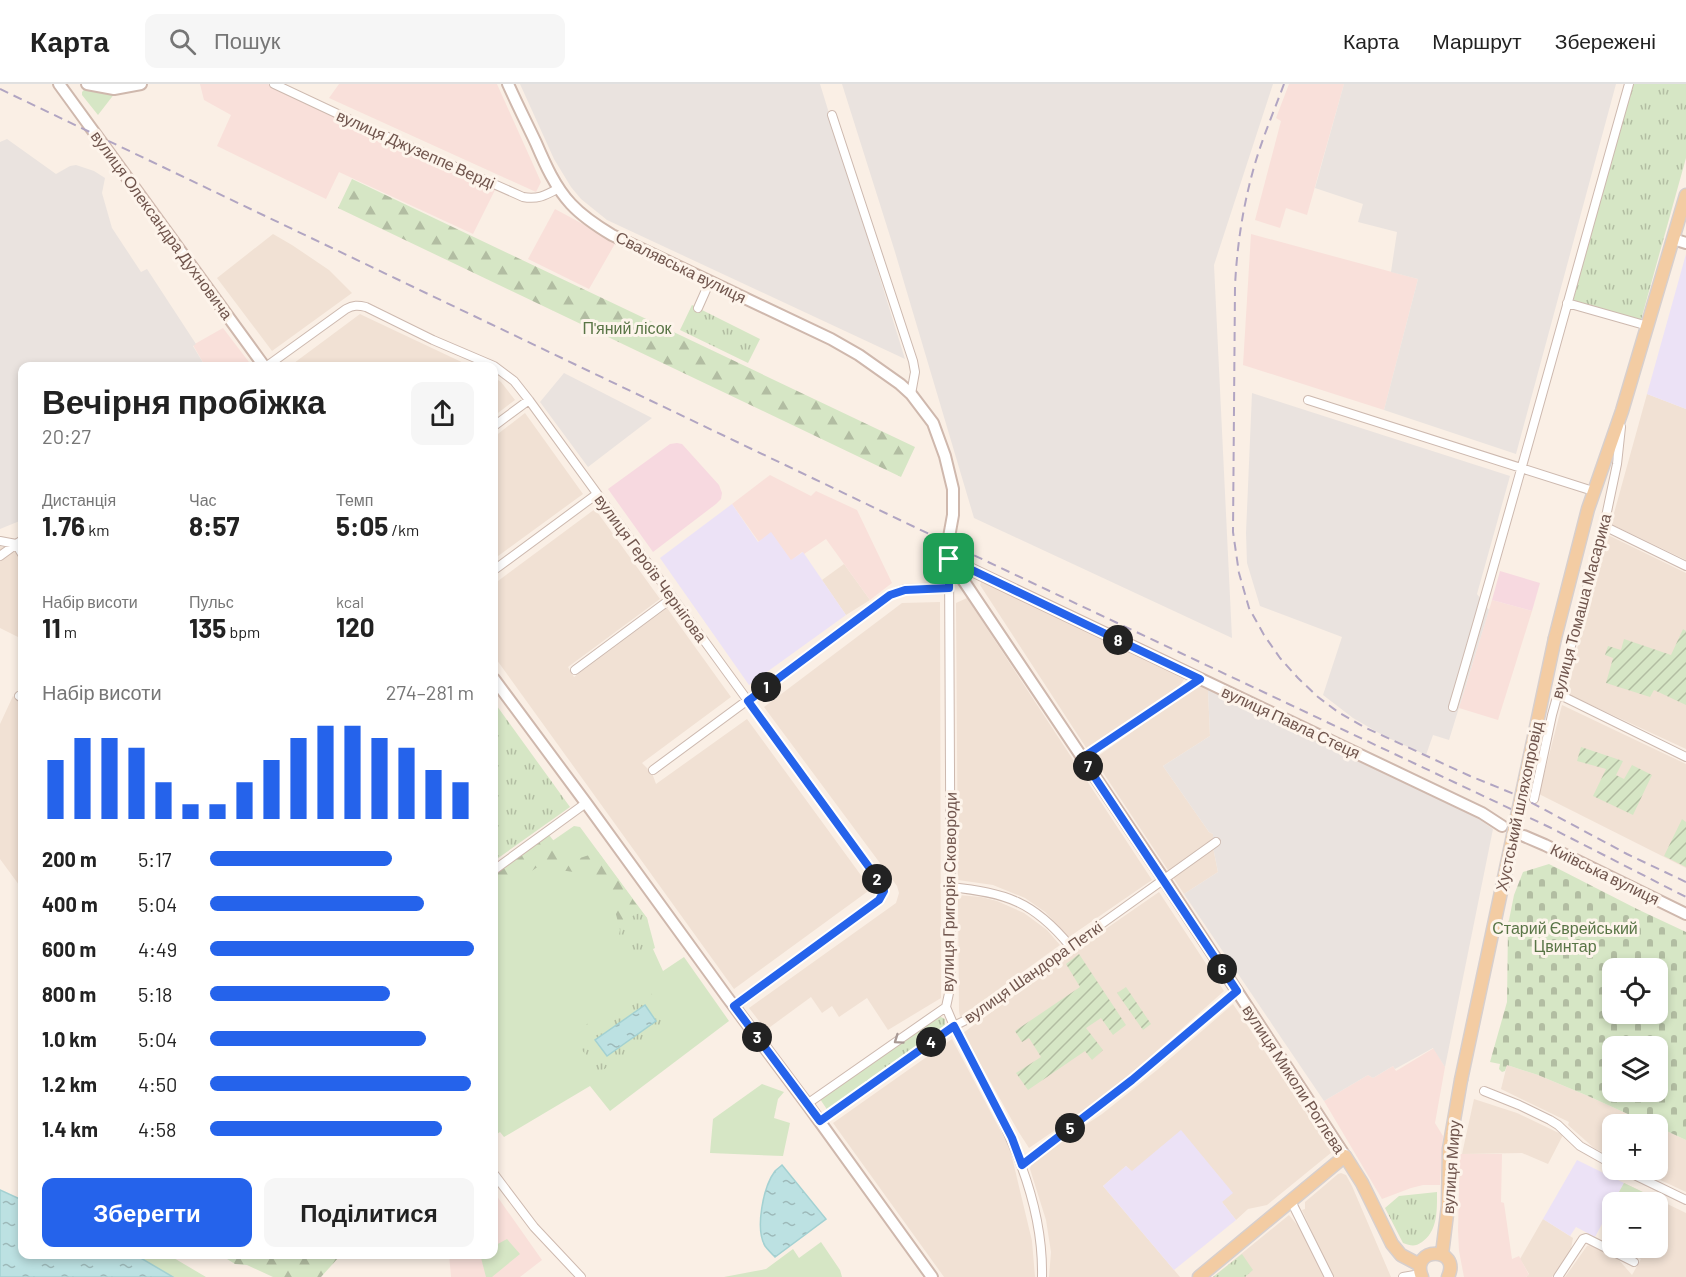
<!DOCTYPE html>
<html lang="uk">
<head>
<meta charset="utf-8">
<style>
  :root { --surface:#fff; --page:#f6f6f6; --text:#222; --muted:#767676; --line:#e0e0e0; --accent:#2563eb }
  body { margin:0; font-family:Barlow,sans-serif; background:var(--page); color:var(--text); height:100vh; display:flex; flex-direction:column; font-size:22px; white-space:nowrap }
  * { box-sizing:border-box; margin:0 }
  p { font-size:20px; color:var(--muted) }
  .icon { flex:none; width:33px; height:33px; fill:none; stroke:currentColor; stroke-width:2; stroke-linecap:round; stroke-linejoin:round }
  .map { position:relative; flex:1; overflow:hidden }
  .panel { position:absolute; left:18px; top:278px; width:480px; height:897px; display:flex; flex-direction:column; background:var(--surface); border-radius:12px; box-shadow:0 3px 9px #0003 }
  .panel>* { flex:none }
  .tools { position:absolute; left:1602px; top:874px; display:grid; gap:12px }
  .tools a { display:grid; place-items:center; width:66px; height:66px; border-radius:12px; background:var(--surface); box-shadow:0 3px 9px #0003; font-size:30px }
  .pin { position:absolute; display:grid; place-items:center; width:51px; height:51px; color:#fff; margin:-26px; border-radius:12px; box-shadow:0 3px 9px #0006 }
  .km { position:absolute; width:30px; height:30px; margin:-15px; border-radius:50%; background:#222; color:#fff; font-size:16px; line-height:30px; text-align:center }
  .round { display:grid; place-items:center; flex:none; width:63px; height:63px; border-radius:12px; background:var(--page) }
  .overview { display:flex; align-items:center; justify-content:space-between; height:102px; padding:0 24px }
  h1 { font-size:33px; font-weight:700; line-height:45px }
  .stats { display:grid; grid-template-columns:repeat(3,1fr); gap:9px; height:102px; padding:6px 24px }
  .stats div { display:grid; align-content:center }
  .stats b { font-size:26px; font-weight:700 }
  .stats small { font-size:16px; font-weight:400 }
  .stats p { font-size:16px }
  .chart { height:168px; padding:12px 24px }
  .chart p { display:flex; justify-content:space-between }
  .chart svg { width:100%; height:108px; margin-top:6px; stroke:var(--accent); stroke-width:6 }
  .cta { display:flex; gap:12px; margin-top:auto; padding:12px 24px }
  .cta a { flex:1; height:69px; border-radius:12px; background:var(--accent); color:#fff; font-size:24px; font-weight:700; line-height:69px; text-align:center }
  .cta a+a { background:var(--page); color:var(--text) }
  ul { padding:0 24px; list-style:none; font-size:20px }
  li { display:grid; grid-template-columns:96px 72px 1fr; align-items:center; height:45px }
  li i { height:15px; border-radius:8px; background:var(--accent) }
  header { display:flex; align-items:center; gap:36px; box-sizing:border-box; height:84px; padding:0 30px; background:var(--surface); border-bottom:2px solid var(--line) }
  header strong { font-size:28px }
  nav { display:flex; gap:33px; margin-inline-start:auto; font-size:21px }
  .search { width:420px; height:54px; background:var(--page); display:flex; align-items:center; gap:15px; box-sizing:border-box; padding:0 21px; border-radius:12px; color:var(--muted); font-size:22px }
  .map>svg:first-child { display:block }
  .residential { fill:#f1e1d4 }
  .commercial { fill:#f9e0da }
  .industrial { fill:#eae3df }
  .education { fill:#ece2f6 }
  .medical { fill:#f7d9e0 }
  .grass { fill:#d6e6c5 }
  .forest { fill:url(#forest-firs) }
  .cemetery { fill:url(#cemetery-stones); fill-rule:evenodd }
  .park { fill:url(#park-tufts) }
  .garden { fill:url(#garden-furrows) }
  .water { fill:url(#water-ripples); stroke:#a3d1d2; stroke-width:1.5 }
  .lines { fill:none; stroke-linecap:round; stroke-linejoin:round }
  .street-casing { stroke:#cdb9af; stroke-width:10 }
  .secondary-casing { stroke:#cfb8ad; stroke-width:14 }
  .primary-casing { stroke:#d7cfcd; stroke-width:15 }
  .street { stroke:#fff; stroke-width:8 }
  .secondary { stroke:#fff; stroke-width:10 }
  .primary { stroke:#f3cca3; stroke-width:12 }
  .rail { stroke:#b1a5c2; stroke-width:2; stroke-dasharray:9 6; stroke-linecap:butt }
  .primary-bridge-casing { stroke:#d7cfcd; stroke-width:15; stroke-linecap:butt }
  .primary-bridge { stroke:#f3cca3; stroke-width:12 }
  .oneway { stroke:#a99994 }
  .route-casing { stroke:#fff; stroke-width:12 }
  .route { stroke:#2563eb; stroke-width:8 }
  .labels { text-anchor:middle; stroke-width:6; stroke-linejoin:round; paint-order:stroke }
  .street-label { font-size:16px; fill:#70554d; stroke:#fdf4eb }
  .park-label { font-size:16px; fill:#597546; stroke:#fdf4eb }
</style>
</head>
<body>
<header>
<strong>Карта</strong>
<div class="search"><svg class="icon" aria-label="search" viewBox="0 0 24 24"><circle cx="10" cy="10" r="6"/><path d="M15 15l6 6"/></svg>Пошук</div>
<nav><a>Карта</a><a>Маршрут</a><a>Збережені</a></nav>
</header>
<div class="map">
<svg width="1686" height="1193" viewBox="0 0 1686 1193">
  <defs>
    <pattern id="forest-firs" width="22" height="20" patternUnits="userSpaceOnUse" patternTransform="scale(1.5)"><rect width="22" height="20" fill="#d6e6c5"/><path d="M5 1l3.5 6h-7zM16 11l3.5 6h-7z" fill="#b2bda2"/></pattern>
    <pattern id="cemetery-stones" width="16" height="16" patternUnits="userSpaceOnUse" patternTransform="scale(1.5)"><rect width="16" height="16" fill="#d6e6c5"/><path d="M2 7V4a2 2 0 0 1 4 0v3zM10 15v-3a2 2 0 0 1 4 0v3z" fill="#b2bda2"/></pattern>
    <pattern id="park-tufts" width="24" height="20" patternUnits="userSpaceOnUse" patternTransform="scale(1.5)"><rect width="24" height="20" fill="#d6e6c5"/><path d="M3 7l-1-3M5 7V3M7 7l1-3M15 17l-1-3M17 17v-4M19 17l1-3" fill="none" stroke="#b2bda2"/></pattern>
    <pattern id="garden-furrows" width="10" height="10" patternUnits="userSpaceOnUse" patternTransform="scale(1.5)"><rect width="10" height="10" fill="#d6e6c5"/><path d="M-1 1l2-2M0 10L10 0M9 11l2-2" fill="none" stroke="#b2bda2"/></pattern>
    <pattern id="water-ripples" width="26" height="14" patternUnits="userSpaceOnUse" patternTransform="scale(1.5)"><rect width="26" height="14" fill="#bce1e2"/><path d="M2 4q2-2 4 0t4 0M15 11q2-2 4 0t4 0" fill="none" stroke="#9db9b9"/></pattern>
  </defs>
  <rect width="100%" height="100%" fill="#faefe5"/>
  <path class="residential" d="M273,150l19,11 37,25 23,23 -80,58 -55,-73z
    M360,230l4,2 106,50h-180z
    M494,293l7,5 14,18 -21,16z
    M1647,310l39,15v151l-75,-36z
    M525,329l58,81 -89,65v-122z
    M595,425l65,90 -92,68 6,10 93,-69 64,89 -89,66 10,10 4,11 91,-65 124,170 -137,100 -240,-333v-72z
    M1608,451l78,38v176l-121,-56z
    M0,462l13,6 9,-6v93l-22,-11z
    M844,480l26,36 -24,15 -24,-35z
    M982,495l203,99 -7,10 -91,61 -107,-164z
    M967,514l185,282 -83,57 -24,-25 -20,-14 -32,-13 -35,-5 -2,-277z
    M940,518l1,396 -53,32 -21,-32 -28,19 -7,-11 -10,7 -11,-16 -45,33 -17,-22 147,-105 3,-10 -2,-7 -133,-179 138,-104z
    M1198,601l10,5 2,46 -47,30 46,66 4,2v13l5,25 -34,22 -90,-135z
    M13,612l9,6v187l-22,-30v-135z
    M1562,621l124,59v104l-147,-74z
    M1159,808l65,99 -92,82 -39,31 -64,44 -11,-17 -55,-98 131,-96z
    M958,811l23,2 16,4 27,12 23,17 13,15 -100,72 -1,-6z
    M1233,920l99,148 -65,53 -19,4 -12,11 -14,-18 -91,-31 -5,-5 -23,20 77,91h-131l2,-25 -5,-32 -16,-51 1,-4 39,-30 32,-21 55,-44z
    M952,955l54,102 5,12 21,88 3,36h-91l-111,-154z
    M1507,981l31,10 50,21 64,29h-40v32l-18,-9 -26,-23 1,-3 -68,-33z
    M1474,1015l43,14 46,22 -15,29 -26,-11 -60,1z
    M1658,1043l28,13v52l-47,-22h19z
    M1341,1089l5,2 6,11 39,91h-59l-30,-67 3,-1v-7l33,-28z
    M1624,1099l62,30v64h-121l22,-31 3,-1 29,15 13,15 9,-16 -22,-11h39v-45h-45z
    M1289,1131l10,12 26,50h-112z
    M1543,1135l30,19 -2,11 -6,13 -13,15h-26l3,-3 -9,-15z"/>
  <path class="commercial" d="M200,0h68l228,104 -23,46 -134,-62 -13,27 -109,-53 14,-31 -27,-15z
    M339,0h158l44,98 -5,10 -207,-94z
    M1289,0h55l-37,131 -21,-7 -6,20 -25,-8 26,-99 -5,-3z
    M555,125l61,33 -27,47 -61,-30z
    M1251,150l167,45 -34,131 -141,-45z
    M223,244l29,38h-47l-12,-21z
    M770,391l41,21 5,-5 41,19 35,73 -22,17 -44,-61 -22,15 -2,-2 -11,9 -20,-28 -12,9 -27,-38z
    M1492,516l40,11 -34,109 -39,-12z
    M1434,964l11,19 -10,56 8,13 -3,49h-17l-12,3 -29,11 -58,-98 44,-26 5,3 20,-12 3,5z
    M1460,1070h42l-1,48 3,1 8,56 7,-3 10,19 -3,2h-62l-5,-26 -1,-21z
    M494,1108l48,68 -22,17h-69l-2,-23h45z"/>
  <path class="industrial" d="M520,0h300l85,275 -298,-139 -26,-21 -10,-12 -17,-28z
    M842,0h431l-59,181 18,373 -258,-120 -79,-266z
    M1344,0h272l-100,370 -132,-44 34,-131 -27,-7 6,-40 -39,-10 5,-18 -48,-16z
    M7,55l49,35 14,-8 6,-1 18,6 11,7 -3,15 10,35 29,44 6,-3 49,75 -3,2 12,20h-183v154l-22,9v-387z
    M564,289l88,45 -64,49 -48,-65z
    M1252,309l258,83 -33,118 12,16 -40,130 -16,-5 -7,20 -42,-19 -31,-18 -30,-23 19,-58 -82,-31 -13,-43 -1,-30z
    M1208,606l268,127 17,12 -48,238 -12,-19 -38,21 -2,-3 -20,12 -5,-3 -44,26 -140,-207 34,-22 -5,-25v-13l-4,-2 -46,-66 47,-30z"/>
  <path class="education" d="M1686,170v155l-39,-15z
    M732,420l26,38 13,-10 20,28 12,-8 43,63 -97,70 -89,-127z
    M1181,1046l52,63 -11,9 14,18 -62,50 -71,-84 23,-20 6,5z
    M1577,1076l47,23 -29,54 -19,-10 -6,9 -27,-17z"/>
  <path class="medical" d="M677,359l5,1 37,41 3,8 -1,6 -5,5 -63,48 -45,-63 62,-45z
    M1500,487l40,12 -8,28 -40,-11z"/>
  <path class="grass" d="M84,6l31,3 -17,22 -16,-20v-3z
    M574,742l6,1 67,91 8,30 -2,1 10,22 21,-14 45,64 -119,90 -20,-25 -86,51 -4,-5 -6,4v-255z
    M762,1000l22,8 -6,7 -4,19 16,5 -7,33 -73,-3 3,-34z
    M1624,1099l21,10 -5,10h-27z
    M507,1155l13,15 -28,23h-6l-6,-23h14v-8z
    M821,1158l19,28 2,7h-118l42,-8 27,-20 6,9z
    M134,1170h33l39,23h-33z"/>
  <path class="forest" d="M352,95l563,268 -14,30 -563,-269z
    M546,747l25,32 9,-5 18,-6 44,60 -24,10c-8,-38 -36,-58 -74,-49l-5,-7 -45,31v-27z
    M219,1170h126l-6,3 -18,20h-48l-26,-12 -12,-1z"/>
  <path class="cemetery" d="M1549,780l88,45 49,23v208l-28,-13v-2h-6l-64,-29 -50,-21 -31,-10 -2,6 -3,1 -3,-3 1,-5 -10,-2 17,-60 1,-77 6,-30 9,-23zM1612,885h46v45h-46zM1612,963h46v45h-46z"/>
  <path class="park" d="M1632,0h54v74l-45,162 -68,-19z
    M692,221l68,34 -12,24 -68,-33z
    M494,618l76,105 -76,54z
    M642,828l5,6 5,31 -37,6 5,-25 -2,-8z
    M645,901l26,36 -72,52 -28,-38z
    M939,932l6,3v7l-2,3 -115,82 -8,-12z
    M1437,1108c0,18 1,39 -15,50 -7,5 -11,4 -19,1l-18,-35 14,-12z
    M1242,1170l11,16 -8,7h-32z"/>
  <path class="garden" d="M1683,545l3,2v74l-32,-15 -4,7 -44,-14 7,-25 -8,-3 3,-9 13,4 3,-11 47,16z
    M1581,663l42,14 -7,14 8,4 8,-14 20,10 -19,40 -40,-19 13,-27 -29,-8z
    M1682,735l4,3v45l-22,-11z
    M1079,870l47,71 -13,10 -12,-17 -15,10 17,22 -11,10 -7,-9 -57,39 -12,-17 25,-16 -12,-19 -7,4 -7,-11 65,-44 -14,-23z
    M1126,903l25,37 -8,6 -26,-37z"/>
  <path class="water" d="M645,921l11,16 -49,35 -12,-16z
    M782,1081l44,54 -51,38c-3,-3 -7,-7 -10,-11 -10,-17 -2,-59 10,-75 2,-2 5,-4 7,-6z
    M0,1106l22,10v54h112l39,23h-173z"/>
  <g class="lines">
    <defs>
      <path id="street" d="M274,0l98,46 151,67c15,3 23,-2 36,-9
        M832,31l81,246 2,11 -4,22
        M1567,219l81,23
        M698,224l12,-27
        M267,282l79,-57c7,-4 12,-4 20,-2l67,33 61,26 20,15 15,19 353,485 2,6 -5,9 -145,107
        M1308,316l285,91
        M494,342l35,-26
        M1604,442l82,40
        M0,457l16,3 6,10
        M0,472l22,-16
        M949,475l2,425 -5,23 8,19c40,80 90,158 88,251
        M494,486l103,-76
        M575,586l97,-72
        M1558,610l128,63
        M19,612l3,2
        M1453,623c61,-207 117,-415 176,-623
        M1082,674l118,-79
        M653,686l237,-175 15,-6 44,-1
        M1534,715l18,-84 52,-189 13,-62 4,-37
        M494,786l92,-67
        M950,803c56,6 83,14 120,59
        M1484,1007l35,14 31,15 8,5 22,21 32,18
        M807,1020l139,-97
        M820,1037l134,-95 16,-8 246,-176
        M1022,1081l110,-85 105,-89
        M1624,1086l62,30
        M494,1090l40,53 47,50
        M1291,1117l38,76
        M1403,1193l17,-3
        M1558,1193l25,-38 3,-1 48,24"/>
      <path id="secondary" d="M59,0l205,282
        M87,0l27,5 27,-5
        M508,0c9,20 19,40 28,59 9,21 19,44 35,61 12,13 26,22 41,31l219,104 28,16 41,29 11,10 22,29 12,33 8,33v26l-4,22v22
        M1673,155l13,4
        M949,475l214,319 182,278
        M949,475l533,254 20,13
        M494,595l92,124 141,194 80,107 125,173
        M1524,752l21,9 141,69"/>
      <path id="primary" d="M1555,554l33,-129 34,-98 64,-216
        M1442,1170l6,-48 1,-57 12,-69
        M1199,1193l146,-121 17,27 30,61 9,11 19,10
        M1422,1193c-13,-31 40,-31 26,0"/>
    </defs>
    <use href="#street" class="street-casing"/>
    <use href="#secondary" class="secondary-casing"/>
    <use href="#primary" class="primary-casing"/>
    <use href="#street" class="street"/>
    <use href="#secondary" class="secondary"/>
    <use href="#primary" class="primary"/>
    <path class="rail" d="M1284,0c-10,27 -22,55 -30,83 -11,39 -17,78 -19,119l-2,246 6,41 10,35 15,27 16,23 18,20 20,19 20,15 26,15 106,49 49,20 108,58 59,28
      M0,5l948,454 601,284 137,70"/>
    <defs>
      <path id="primary-bridge" d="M1461,996l94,-442"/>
    </defs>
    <use href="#primary-bridge" class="primary-bridge-casing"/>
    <use href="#primary-bridge" class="primary-bridge"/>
  </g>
  <defs><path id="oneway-chevron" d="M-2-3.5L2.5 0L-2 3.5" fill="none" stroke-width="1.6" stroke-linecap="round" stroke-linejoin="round" transform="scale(1.5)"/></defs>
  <use class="oneway" href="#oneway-chevron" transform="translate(898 956) rotate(145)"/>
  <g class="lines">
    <defs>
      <path id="route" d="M949,475l251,120 -118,79 155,233 -105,89 -110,85 -10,-27 -58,-112 -134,95 -86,-115 145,-106 5,-9 -2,-6 -134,-184 142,-106 15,-5 44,-2z"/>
    </defs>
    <use href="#route" class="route-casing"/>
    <use href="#route" class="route"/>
  </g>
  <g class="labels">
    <g class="street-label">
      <text transform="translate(416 65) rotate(24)" y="6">вулиця Джузеппе Верді</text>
      <text transform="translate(162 141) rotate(54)" y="6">вулиця Олександра Духновича</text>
      <text transform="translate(681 183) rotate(26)" y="6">Свалявська вулиця</text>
      <text transform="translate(651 484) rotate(54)" y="6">вулиця Героїв Чернігова</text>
      <text transform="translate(1581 522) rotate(-75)" y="6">вулиця Томаша Масарика</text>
      <text transform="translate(1291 638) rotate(25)" y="6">вулиця Павла Стеця</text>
      <text transform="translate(1519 722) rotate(-78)" y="6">Хустський шляхопровід</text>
      <text transform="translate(1605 790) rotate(26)" y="6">Київська вулиця</text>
      <text transform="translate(949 808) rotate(-89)" y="6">вулиця Григорія Сковороди</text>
      <text transform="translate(1033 888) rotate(-35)" y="6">вулиця Шандора Петкі</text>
      <text transform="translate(1294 995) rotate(57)" y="6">вулиця Миколи Роглєва</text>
      <text transform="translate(1451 1083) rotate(-86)" y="6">вулиця Миру</text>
    </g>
    <g class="park-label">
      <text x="627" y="250">П'яний лісок</text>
      <text x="1565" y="850">Старий Єврейський<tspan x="1565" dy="18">Цвинтар</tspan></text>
    </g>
  </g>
</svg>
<div class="tools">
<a><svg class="icon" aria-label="locate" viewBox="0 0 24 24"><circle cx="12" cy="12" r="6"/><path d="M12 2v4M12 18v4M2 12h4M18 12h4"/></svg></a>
<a><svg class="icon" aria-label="layers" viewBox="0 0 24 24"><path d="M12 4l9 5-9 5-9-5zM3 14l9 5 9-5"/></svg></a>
<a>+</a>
<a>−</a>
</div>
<div class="pin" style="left:949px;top:475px;background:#1e9e55"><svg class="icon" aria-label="arrive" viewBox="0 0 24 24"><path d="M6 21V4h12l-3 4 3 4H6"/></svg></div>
<b class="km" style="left:766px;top:603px">1</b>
<b class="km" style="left:877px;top:795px">2</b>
<b class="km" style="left:757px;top:953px">3</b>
<b class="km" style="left:931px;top:958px">4</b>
<b class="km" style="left:1070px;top:1044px">5</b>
<b class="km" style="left:1222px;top:885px">6</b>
<b class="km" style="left:1088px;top:682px">7</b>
<b class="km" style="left:1118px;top:556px">8</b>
<section class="panel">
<div class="overview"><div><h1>Вечірня пробіжка</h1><p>20:27</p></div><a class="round"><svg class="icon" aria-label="share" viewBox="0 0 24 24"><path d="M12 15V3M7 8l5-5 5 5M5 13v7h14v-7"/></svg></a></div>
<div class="stats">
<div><p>Дистанція</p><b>1.76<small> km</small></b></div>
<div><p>Час</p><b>8:57</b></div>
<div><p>Темп</p><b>5:05<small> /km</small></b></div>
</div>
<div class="stats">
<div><p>Набір висоти</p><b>11<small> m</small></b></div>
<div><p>Пульс</p><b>135<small> bpm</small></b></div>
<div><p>kcal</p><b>120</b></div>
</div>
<div class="chart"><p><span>Набір висоти</span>274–281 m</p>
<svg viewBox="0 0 160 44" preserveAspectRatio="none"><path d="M5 44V20M15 44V11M25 44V11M35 44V15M45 44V29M55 44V38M65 44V38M75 44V29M85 44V20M95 44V11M105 44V6M115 44V6M125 44V11M135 44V15M145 44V24M155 44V29"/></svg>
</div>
<ul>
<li><b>200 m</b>5:17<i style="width:69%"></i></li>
<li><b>400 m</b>5:04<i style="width:81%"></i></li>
<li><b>600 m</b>4:49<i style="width:100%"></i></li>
<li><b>800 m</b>5:18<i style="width:68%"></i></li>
<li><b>1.0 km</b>5:04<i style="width:82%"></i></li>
<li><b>1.2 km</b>4:50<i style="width:99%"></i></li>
<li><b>1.4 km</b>4:58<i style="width:88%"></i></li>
</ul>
<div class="cta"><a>Зберегти</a><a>Поділитися</a></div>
</section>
</div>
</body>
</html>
